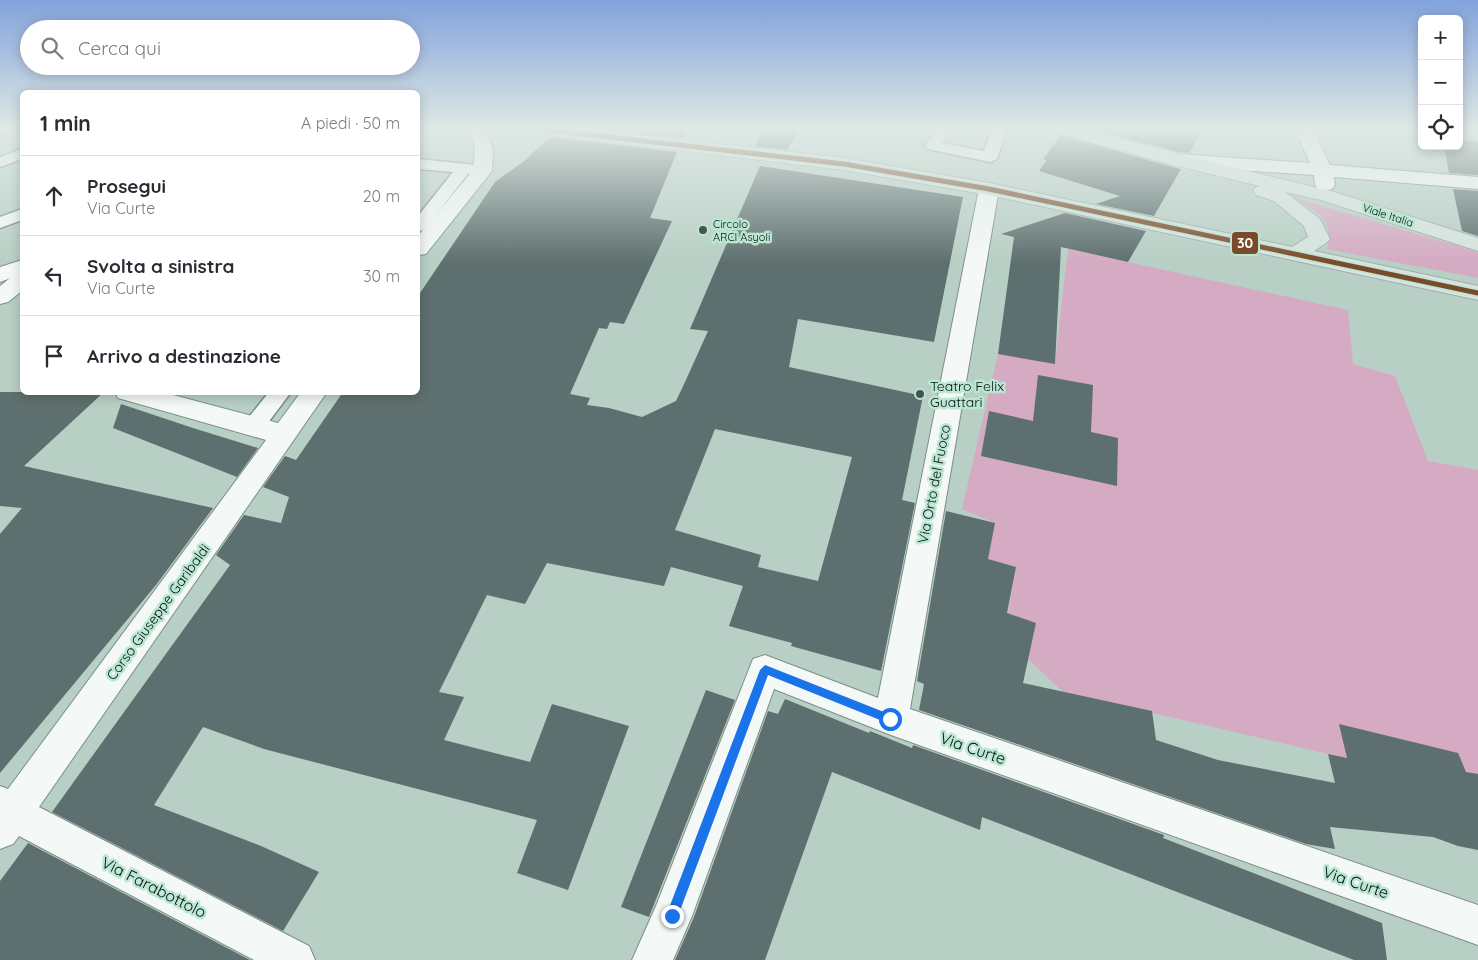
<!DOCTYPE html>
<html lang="it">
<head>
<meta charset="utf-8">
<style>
  :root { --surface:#fff; --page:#f2f2f3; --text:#2b2b33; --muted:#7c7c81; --line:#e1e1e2 }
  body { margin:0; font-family:Quicksand,sans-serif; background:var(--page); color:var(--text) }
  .controls { position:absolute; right:15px; top:15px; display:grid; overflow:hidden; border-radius:8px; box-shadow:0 2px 12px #0003 }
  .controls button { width:45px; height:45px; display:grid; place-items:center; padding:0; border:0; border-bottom:1px solid var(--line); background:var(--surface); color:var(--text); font:25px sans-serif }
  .stop { position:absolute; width:15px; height:15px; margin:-11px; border:4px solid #1a73e8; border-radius:50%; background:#fff }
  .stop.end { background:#1a73e8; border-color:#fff; box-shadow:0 1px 5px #0008 }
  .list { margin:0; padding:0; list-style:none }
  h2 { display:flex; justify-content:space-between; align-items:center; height:65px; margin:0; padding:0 20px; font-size:21px }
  h2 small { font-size:16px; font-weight:400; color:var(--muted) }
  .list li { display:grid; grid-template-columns:32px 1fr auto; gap:15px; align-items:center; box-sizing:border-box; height:80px; padding:0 20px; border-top:1px solid var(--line) }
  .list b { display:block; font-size:19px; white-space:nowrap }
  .list p { margin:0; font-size:16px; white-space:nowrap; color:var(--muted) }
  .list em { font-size:16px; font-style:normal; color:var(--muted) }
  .icon { flex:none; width:28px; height:28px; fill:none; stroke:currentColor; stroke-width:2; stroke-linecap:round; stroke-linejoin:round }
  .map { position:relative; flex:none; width:1478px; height:960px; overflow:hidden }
  .search { position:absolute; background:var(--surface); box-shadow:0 2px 12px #0003; left:20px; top:20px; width:400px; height:55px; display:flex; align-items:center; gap:12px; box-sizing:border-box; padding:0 18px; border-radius:28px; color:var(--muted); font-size:19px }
  .panel { position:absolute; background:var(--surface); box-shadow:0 2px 12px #0003; left:20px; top:90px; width:400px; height:305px; border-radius:8px }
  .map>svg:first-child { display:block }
</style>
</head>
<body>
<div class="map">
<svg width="1478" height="960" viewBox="0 0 1478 960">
  <rect width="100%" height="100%" fill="#b8cfc5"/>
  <path fill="#d5aac3" d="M1289,196l182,54 7,3v25l-151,-29c9,-30 -15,-42 -38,-53z
    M1068,249l280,61 5,54 42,12 33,85 50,9v309l-106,-15 -309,-72 -35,-33 8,-36 -28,-10 8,-46 -28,-8 7,-36 -33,-14 36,-155 57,9z"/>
  <path fill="#5d6f6e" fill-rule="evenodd" d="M598,129h89l-4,9z
    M763,129h37l-13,21 -32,-4z
    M1090,129h113l-14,24 -10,-1z
    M1061,135l115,33 5,1 -27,47 -58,-12 24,-8 -81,-25 8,-11 -4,-1z
    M550,137l127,15 -27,66 22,3 -48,103 -14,-2 -3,7 -8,-1 -29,66 20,4 -3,7 22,3 33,9 34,-16 9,-19 23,-51 -18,-2 70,-163 203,31 -29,145 -136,-23 -9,48 134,29 -21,104 13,3 -34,168 -90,-25 1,-3 -63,-17 14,-40 -72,-19 -7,19 -117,-23 -22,41 -38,-9 -48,97 25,5 -20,43 86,22 22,-58 77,22 -61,164 -51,-17 20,-53 -273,-71 -61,-22 -49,78 107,41 58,26 -36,59 -231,-119 178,-247 -14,-10 28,-40 37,8 8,-26 -26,-10 22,-31 11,4 47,-68h75v-96l77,-114 28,-20zM715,429l137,28 -34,124 -60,-14 3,-12 -86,-25z
    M1459,140l19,2v33l-29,-2 -5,-27h15z
    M1453,189l25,2v45l-16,-5z
    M1065,213l81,18 -18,31 -67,-15 -6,117 -57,-10 16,-117 -13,-3z
    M1038,375l55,10 -2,47 27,6 -1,48 -136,-30 8,-45 44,10z
    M0,392h104l-80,74 189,42 -57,77 -156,188v-239l22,-26 -22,-2z
    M121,404l72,24 65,20 -21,29 -124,-49z
    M946,511l49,12 -7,36 28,8 -9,46 29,10 -13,60 129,28 4,29 62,20 117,23 -7,-29 19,4 -8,-34 119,29 8,19 12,2v76l-20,-4 -25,-9 -103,-10 5,22 -29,-5 -387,-134 5,-26 -7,-3z
    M706,690l29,10 -86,217 -28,-10z
    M785,699l84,34 1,-2 42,17 1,-3 251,90 -1,3 219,85 5,37h-33l-372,-143 -2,13 -148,-58 -67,188h-90l19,-43 74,-206 10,3z
    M28,843l222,117h-250v-79z"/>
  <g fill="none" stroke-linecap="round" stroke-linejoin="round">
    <defs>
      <path id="lane" d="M0,129h12l-2,3 -10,2z
        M938,129h14l-10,14 42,8 8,-22h14l-8,28 -3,3 -5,2 -62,-13 -3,-3z
        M22,149v10l-22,8v-10z
        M418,159l58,6 6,2 2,3 -2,3 -14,1 -44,56 -6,1v-15l35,-44 -35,-3z
        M22,209v11l-22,8v-11z
        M269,392h22l-30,40 -8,2 -8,-2 -3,-6z"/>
      <path id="street" d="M456,129l30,1 7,20 -1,21 -66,83 -8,1v-19l55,-66 2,-20 -3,-13 -13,-4z
        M1295,129h18l17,36 148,12v12l-144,-12 1,8 -3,4 -7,2 -7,-2 -3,-4 -1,-10 -137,-9 -7,-2 -2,-4 2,-4 7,-2 133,9z
        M989,183l7,2 3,4 -89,520 568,196v40l-587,-210 -117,-46 -82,227 -19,44h-41l24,-54 97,-247 12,-4 113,43 101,-509 3,-4z
        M22,273v18l-14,11 -8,2v-18l14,-11z
        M115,392h47l116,31 23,-31h26l-288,415 270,139 6,14h-61l-235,-124 -6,8 -13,5v-63l8,3 258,-349 -148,-42z"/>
      <path id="secondary" d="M22,260v14l-22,8v-15z"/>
      <path id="primary" d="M531,129h53l260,29 145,25 303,64 16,-10 -4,-11 -30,-25 -18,-6 -3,-4 3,-4 4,-1 -90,-22 -111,-31 -3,-4h28l98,26 152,37 144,46v13l-157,-51 -36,-8 35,27 10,20 -4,4 -12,8 164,35v14l-489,-105 -145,-25 -304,-36 -6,-1z"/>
    </defs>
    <use href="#lane" stroke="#7d8f87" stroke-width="3"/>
    <use href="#street" stroke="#7d8f87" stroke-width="2"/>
    <use href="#secondary" stroke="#7d8f87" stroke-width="2"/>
    <use href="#primary" stroke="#a2ada9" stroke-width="2"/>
    <use href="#lane" fill="#f4f8f6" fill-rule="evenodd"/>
    <use href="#street" fill="#f4f8f6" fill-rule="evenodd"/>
    <use href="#secondary" fill="#f4f8f6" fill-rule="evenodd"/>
    <use href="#primary" fill="#d7e3de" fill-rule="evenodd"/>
    <defs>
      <path id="bus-1" d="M540,129l304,35 145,25 489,104"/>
    </defs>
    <use href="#bus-1" stroke="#bae6d3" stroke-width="8"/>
    <use href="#bus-1" stroke="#7a4b2a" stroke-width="5"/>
  </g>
  <linearGradient id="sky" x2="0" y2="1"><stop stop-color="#82a2db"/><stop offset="0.49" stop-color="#dfe9e5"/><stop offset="1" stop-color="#dfe9e5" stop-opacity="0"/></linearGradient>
  <rect width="1478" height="263" fill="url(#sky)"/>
  <path fill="#1a73e8" d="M765,665l129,51 2,3 -6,5 -122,-49 -90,241 -2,4 -4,1 -4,-1 -2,-4 94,-246z"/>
  <g fill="#43554d" stroke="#bae6d3" stroke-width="2">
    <circle cx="703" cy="230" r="5"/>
    <circle cx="920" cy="394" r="5"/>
  </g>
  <g text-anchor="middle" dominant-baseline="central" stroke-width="5" stroke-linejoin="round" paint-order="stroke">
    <g font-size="11" fill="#04130d" stroke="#bae6d3">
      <text transform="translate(1388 215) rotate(18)">Viale Italia</text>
    </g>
    <g font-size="11" fill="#04130d" stroke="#bae6d3" text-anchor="start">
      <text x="713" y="224">Circolo<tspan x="713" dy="13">ARCI Asyoli</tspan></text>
    </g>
    <g font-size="14" fill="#04130d" stroke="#bae6d3" text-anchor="start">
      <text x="930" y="386">Teatro Felix<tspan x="930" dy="16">Guattari</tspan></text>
    </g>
    <g font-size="14" fill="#04130d" stroke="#bae6d3">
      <text transform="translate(934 484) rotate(-79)">Via Orto del Fuoco</text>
      <text transform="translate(158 612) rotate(-54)">Corso Giuseppe Garibaldi</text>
    </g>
    <g font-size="16" fill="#04130d" stroke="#bae6d3">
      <text transform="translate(973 748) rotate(19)">Via Curte</text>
      <text transform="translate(1356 882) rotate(19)">Via Curte</text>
      <text transform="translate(154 887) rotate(27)">Via Farabottolo</text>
    </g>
  </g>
  <rect stroke="#bae6d3" stroke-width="2" x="1231" y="231" width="28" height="24" rx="5" fill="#7a4b2a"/>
  <g font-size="14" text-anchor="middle" font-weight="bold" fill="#fff">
    <text x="1245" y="248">30</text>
  </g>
</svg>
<div class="controls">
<button>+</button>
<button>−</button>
<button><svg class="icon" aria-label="locate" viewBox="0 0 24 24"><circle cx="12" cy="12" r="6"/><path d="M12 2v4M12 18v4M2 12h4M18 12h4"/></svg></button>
</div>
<div class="stop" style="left:890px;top:719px"></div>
<div class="stop end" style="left:672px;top:916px"></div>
<div class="search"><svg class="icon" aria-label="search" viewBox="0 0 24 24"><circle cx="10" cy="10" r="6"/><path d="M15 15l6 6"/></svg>Cerca qui</div>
<section class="panel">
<h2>1 min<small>A piedi · 50 m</small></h2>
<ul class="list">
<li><svg class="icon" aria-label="ahead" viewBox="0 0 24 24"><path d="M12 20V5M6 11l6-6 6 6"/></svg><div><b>Prosegui</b><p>Via Curte</p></div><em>20 m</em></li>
<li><svg class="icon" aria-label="left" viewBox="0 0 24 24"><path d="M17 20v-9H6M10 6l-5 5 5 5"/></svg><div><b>Svolta a sinistra</b><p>Via Curte</p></div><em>30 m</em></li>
<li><svg class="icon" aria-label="arrive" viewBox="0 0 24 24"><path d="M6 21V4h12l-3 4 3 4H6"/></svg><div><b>Arrivo a destinazione</b></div></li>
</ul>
</section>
</div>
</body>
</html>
